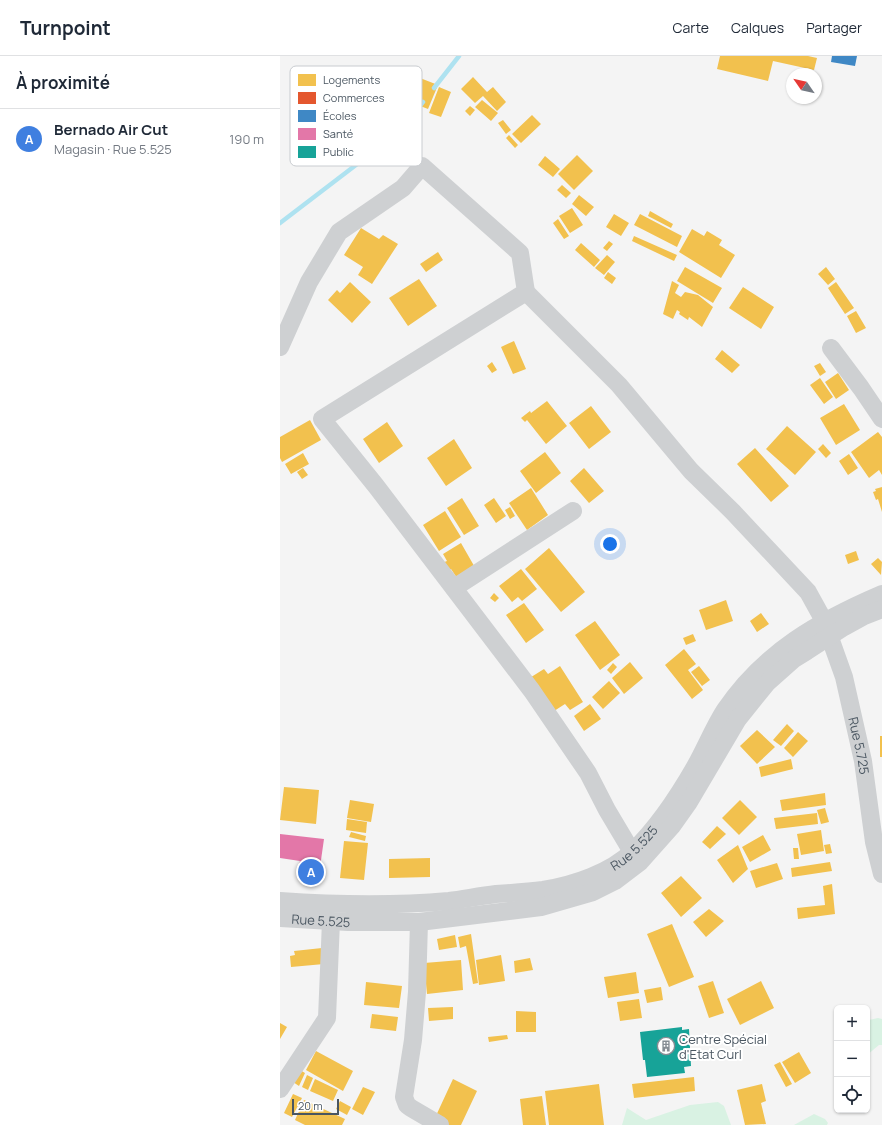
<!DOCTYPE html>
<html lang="fr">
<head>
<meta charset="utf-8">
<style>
  :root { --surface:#fff; --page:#f6f6f7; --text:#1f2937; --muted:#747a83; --line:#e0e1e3; --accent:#7c3aed }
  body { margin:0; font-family:Manrope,sans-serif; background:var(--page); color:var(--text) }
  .controls { position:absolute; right:12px; bottom:12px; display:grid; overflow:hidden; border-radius:6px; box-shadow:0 1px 3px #0004 }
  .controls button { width:36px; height:36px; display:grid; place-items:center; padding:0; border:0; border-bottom:1px solid var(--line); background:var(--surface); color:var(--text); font:20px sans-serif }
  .compass { position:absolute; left:506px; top:12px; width:36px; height:36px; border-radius:50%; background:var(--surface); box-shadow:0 1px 3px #0004; rotate:304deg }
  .scale { position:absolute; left:12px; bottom:10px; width:47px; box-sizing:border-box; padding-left:4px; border:2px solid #4a5661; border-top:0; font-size:11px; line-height:14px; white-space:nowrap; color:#4a5661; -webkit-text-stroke:3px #fff; paint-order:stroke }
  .you { position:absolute; left:330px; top:488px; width:14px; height:14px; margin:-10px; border:3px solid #fff; border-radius:50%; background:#1a73e8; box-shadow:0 0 0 6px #1a73e833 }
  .badge { display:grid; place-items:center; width:26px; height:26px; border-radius:50%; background:var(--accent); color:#fff; font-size:13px; font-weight:700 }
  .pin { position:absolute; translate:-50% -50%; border:2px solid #fff; box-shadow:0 1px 4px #0006 }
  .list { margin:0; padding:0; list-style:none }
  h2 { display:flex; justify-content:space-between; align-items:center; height:52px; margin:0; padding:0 16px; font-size:17px }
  h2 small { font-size:13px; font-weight:400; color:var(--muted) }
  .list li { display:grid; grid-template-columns:26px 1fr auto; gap:12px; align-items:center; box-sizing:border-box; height:60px; padding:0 16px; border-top:1px solid var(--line) }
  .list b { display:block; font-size:15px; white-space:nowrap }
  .list p { margin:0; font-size:13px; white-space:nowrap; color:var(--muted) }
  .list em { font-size:13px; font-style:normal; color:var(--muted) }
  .icon { flex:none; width:22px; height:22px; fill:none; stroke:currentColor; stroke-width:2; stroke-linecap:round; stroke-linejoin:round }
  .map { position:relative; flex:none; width:602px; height:1069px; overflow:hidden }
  header { display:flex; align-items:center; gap:24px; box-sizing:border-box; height:56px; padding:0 20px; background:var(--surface); border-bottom:1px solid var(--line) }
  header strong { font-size:19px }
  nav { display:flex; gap:22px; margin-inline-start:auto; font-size:14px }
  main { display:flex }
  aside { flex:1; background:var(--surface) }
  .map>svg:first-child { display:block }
</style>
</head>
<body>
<header>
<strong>Turnpoint</strong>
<nav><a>Carte</a><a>Calques</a><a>Partager</a></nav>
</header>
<main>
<aside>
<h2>À proximité<small></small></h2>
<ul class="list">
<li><span class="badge" style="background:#3f7fe0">A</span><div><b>Bernado Air Cut</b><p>Magasin · Rue 5.525</p></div><em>190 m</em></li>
</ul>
</aside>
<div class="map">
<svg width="602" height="1069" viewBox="0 0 602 1069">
  <rect width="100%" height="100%" fill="#f4f4f4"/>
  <path fill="#d9f2e3" d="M598,962l4,1v26h-3l-12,10v-36l2,1z
    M438,1046l6,4 7,19h-109l5,-17 19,12 44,-15z
    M534,1058l11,5 3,4 -1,2h-33z"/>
  <path fill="#f2c14e" d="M440,0h88l9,2 -3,12 -41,-9 -5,20 -51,-12z
    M193,21l14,15 6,-5 13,15 -9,9 -14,-15 -8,7 -14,-14z
    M140,22l18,7 -10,24 -18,-7z
    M159,31l12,5 -10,25 -12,-4z
    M202,44l16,13 -7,8 -16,-14z
    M190,50l5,4 -5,6 -5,-5z
    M252,59l9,9 -20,19 -9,-9z
    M223,64l8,10 -5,4 -8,-11z
    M229,79l9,10 -3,3 -9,-10z
    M297,99l16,16 -19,19 -16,-16z
    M265,100l15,13 -7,8 -15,-12z
    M282,129l9,8 -5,5 -9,-8z
    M299,139l15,12 -8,9 -14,-12z
    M292,152l11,17 -13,8 -11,-17z
    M370,155l23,13 -2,4 -23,-12z
    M334,158l15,9 -8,13 -15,-9z
    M360,158l42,22 -5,11 -43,-22z
    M278,163l11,17 -5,3 -11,-16z
    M81,172l18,11 4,-4 15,9 -26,40 -14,-9 5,-8 -19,-12z
    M412,173l12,7 3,-5 15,9 -3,5 16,10 -14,23 -42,-26z
    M354,180l43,19 -3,6 -42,-20z
    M329,185l4,3 -6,7 -4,-3z
    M301,187l19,17 -6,7 -19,-17z
    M158,196l5,8 -17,12 -6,-8z
    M327,199l8,7 -11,13 -9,-7z
    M405,211l37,21 -9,15 -36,-22z
    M546,211l9,12 -7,6 -10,-11z
    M328,216l8,6 -4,6 -8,-6z
    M139,223l18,27 -29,20 -19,-28z
    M392,225l7,4 -4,8 6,4 4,-5 13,3 15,12 -11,20 -13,-10 -1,3 -9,-6 1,-2 -3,-2 -4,9 -10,-5z
    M70,226l21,20 -19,21 -24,-23 9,-10 3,3z
    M556,226l18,26 -9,6 -17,-26z
    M463,231l31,20 -13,22 -32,-21z
    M576,255l10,17 -10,5 -9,-17z
    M234,285l12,28 -13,5 -12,-27z
    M442,294l18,15 -8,8 -17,-14z
    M212,306l5,8 -5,3 -5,-7z
    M540,307l6,9 -6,4 -6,-10z
    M558,317l11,17 -13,9 -11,-17z
    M540,322l13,19 -9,7 -14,-19z
    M267,345l20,25 -21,18 -19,-24 -2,2 -4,-4 9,-7 1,2z
    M564,348l16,26 -24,15 -16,-27z
    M311,350l20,26 -22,17 -20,-26z
    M30,364l11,20 -39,22 -2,-4v-21z
    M107,366l16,24 -24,17 -16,-24z
    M507,370l29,26 -21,23 -29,-26z
    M598,376l4,5v38l-3,-5 -10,8 -18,-26z
    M174,383l18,29 -26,18 -19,-28z
    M543,388l8,9 -5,5 -8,-9z
    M475,392l34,38 -18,16 -34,-38z
    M265,396l16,21 -25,20 -16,-22z
    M23,397l6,11 -18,10 -6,-10z
    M569,398l9,14 -10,7 -9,-14z
    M23,412l5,7 -6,4 -5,-7z
    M304,412l20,23 -15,12 -19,-22z
    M602,431v25l-4,-13 -2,1 -3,-8 3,-1 -1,-2z
    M251,432l17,27 -21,15 -18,-27z
    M182,442l17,28 -15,9 -17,-27z
    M214,442l12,18 -10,7 -12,-18z
    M230,451l5,9 -5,3 -5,-9z
    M165,455l16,26 -22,14 -16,-26z
    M181,487l16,28 -20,7 -6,-9 -5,2 -4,-8 5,-2 -4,-7z
    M269,492l36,44 -24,20 -36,-43z
    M576,495l3,9 -11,4 -3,-9z
    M598,502l4,4 -1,13 -10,-11z
    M241,513l16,20 -15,12 -4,-4 -6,5 -13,-16z
    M214,537l5,5 -4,4 -5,-4z
    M446,544l7,21 -27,9 -7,-20z
    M244,547l20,27 -18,13 -20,-28z
    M481,557l8,11 -12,8 -7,-11z
    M315,565l25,34 -20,15 -25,-35z
    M413,578l3,7 -10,4 -3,-7z
    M404,593l12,15 -8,6 15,20 -11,9 -27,-34z
    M350,606l13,16 -19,16 -12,-16z
    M333,607l4,4 -6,7 -4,-4z
    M280,610l23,36 -13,8 -5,-6 -14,9 -23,-34 16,-10 4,5z
    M419,610l11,14 -8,6 -11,-14z
    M329,625l11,12 -17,16 -11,-12z
    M310,648l11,15 -17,12 -10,-15z
    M507,668l7,7 -13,15 -8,-6z
    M477,674l18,17 -18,17 -17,-18z
    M518,676l10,9 -15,16 -9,-9z
    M600,680h2v21h-2z
    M511,703l2,10 -32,8 -2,-10z
    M4,731l35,3 -3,34 -36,-4z
    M545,737l1,12 -44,6 -2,-11z
    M70,744l24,4 -3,18 -24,-4z
    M460,744l17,17 -18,18 -17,-17z
    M545,752l4,14 -8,2 -4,-14z
    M537,757l1,11 -42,5 -2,-11z
    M67,763l20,3 -1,11 -20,-3z
    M437,770l9,8 -16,15 -8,-7z
    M541,774l3,21 -23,4 -4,-21z
    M71,776l15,4 -1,5 -16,-4z
    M483,779l8,15 -21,12 -8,-15z
    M64,785l24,2 -4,37 -24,-2z
    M550,788l2,9 -6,1 -2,-9z
    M458,789l10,24 -15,14 -16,-23z
    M513,792h5l1,11h-5z
    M150,802v19l-41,1v-19z
    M550,806l2,9 -40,6 -1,-9z
    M497,807l6,16 -27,9 -6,-17z
    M401,820l21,22 -21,19 -20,-24z
    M552,828l3,30 -37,5 -1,-11 28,-3 -2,-19z
    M429,853l15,12 -18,16 -13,-15z
    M392,868l22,53 -25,10 -22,-53z
    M191,878l7,49 -5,1 -7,-38 -6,2 -2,-11z
    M175,879l2,12 -18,3 -2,-11z
    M42,892l2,16 -33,3 -1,-11 5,-1 -1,-4z
    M221,899l4,26 -26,4 -3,-25z
    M250,902l3,12 -18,3 -1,-12z
    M181,904l2,30 -36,4 -3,-31z
    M356,916l3,21 -31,5 -4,-21z
    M433,925l11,32 -15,5 -11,-32z
    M481,925l13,27 -34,17 -13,-26z
    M86,926l36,4 -3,22 -35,-3z
    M381,931l2,13 -16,3 -3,-13z
    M359,943l3,19 -22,3 -3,-19z
    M173,951v12l-24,2 -1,-13z
    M236,955l20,1v20h-20z
    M92,958l26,3 -2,14 -26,-3z
    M0,967l7,4 -7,12z
    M227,979l1,4 -19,3 -1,-5z
    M36,995l37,20 -10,20 -37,-21z
    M519,996l12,21 -16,10 -13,-21z
    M500,1006l12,22 -6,3 -12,-22z
    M20,1014l5,3 -6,13 -6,-4z
    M27,1019l6,3 -5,12 -6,-3z
    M414,1021l1,14 -61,7 -2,-14z
    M35,1023l23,11 -5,11 -23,-10z
    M173,1023l24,12 -16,34h-16l-11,-5z
    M319,1028l5,41h-55l-4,-34z
    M482,1028l4,17 -5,2 5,21 -21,1 -8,-35z
    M83,1031l12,5 -12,23 -11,-6z
    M13,1038l9,4 -10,19 -8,-4z
    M262,1040l4,29h-23l-3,-26z
    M24,1044l41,19 -3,6h-37l-10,-5z
    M60,1045l11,6 -4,8 -11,-6z"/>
  <path fill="#e4572e" d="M22,811l18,2 -1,7 -18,-2z"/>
  <path fill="#3f88c5" d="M552,0h25l-2,10 -24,-4z"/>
  <path fill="#e377a8" d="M0,778l44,5 -4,28 -21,-3 1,-3 -20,-3z"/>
  <path fill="#17a398" d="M402,971v3l7,-1 2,37 -7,1 1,6 -38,4 -2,-17h-2l-3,-28z"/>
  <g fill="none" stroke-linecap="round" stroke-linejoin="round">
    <path stroke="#aee2f0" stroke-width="4.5" d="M154,32l25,-32
      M0,167l123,-94 20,-27"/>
    <g stroke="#ced0d2" stroke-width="18">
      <path id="s1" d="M246,236l93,93 72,86 42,41 75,80 16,29 20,56 19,84 11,81 8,32"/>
      <path d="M0,291l29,-65 30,-50 64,-44 19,-22 98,87 6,39 -204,127 54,67 156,205 56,82 19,37 25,42"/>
      <path d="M551,292l30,40 21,31"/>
      <path d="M174,532l119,-77"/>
      <path id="s2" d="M0,845c56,4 113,5 169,0 15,-2 31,-5 47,-7 16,-1 32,-2 47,-4 31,-5 67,-17 90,-39 26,-25 46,-56 63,-86 10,-18 18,-38 29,-55 39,-58 94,-89 157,-116"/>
      <path id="s3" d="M0,862l68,4h71l122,-15 52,-15 22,-11 25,-19 32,-36 17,-24 49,-83 29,-36 27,-24 13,-8 37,-24 20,-11 18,-7"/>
      <path d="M139,866l-2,70 -4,48 -9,57 3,8 4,3 29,17"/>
      <path d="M0,1033l47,-71 4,-97"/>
    </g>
  </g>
  <defs>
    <symbol id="building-ring" viewBox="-11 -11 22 22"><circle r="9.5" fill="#fff" stroke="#868d94" stroke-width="1.5"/><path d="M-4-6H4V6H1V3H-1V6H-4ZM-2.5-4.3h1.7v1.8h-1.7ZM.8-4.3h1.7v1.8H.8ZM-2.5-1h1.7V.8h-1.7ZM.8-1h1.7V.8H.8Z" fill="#868d94"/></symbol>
  </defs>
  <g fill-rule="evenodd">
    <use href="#building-ring" x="376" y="980" width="20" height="20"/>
  </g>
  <g text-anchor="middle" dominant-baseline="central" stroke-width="4" stroke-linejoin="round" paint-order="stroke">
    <g font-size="13" fill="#4a5661" stroke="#fff">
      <text stroke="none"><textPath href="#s1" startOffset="575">Rue 5.725</textPath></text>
      <text stroke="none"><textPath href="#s2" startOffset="366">Rue 5.525</textPath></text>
      <text stroke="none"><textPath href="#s3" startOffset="41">Rue 5.525</textPath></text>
    </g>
    <g font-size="13" fill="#4a5661" stroke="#fff" text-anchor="start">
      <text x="399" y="983">Centre Spécial<tspan x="399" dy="15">d'Etat Curl</tspan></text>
    </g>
  </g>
  <rect x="10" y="10" width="132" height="100" rx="6" fill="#fff" stroke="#c9ccd0" stroke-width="1"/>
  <rect x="18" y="18" width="18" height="12" fill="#f2c14e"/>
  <rect x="18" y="36" width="18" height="12" fill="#e4572e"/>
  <rect x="18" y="54" width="18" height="12" fill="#3f88c5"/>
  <rect x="18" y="72" width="18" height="12" fill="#e377a8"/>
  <rect x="18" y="90" width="18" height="12" fill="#17a398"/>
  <g font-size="11" fill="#4a5661">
    <text x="43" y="28">Logements</text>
    <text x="43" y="46">Commerces</text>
    <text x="43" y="64">Écoles</text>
    <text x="43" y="82">Santé</text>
    <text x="43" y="100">Public</text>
  </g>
</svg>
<div class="controls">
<button>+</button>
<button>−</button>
<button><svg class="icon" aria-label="locate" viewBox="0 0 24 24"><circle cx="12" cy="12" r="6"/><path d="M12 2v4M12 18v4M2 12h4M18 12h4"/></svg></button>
</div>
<svg class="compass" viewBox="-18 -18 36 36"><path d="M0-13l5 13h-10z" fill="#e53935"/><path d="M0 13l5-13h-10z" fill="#747a83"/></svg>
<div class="scale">20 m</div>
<div class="you"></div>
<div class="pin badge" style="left:31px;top:816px;background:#3f7fe0">A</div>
</div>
</main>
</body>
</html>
